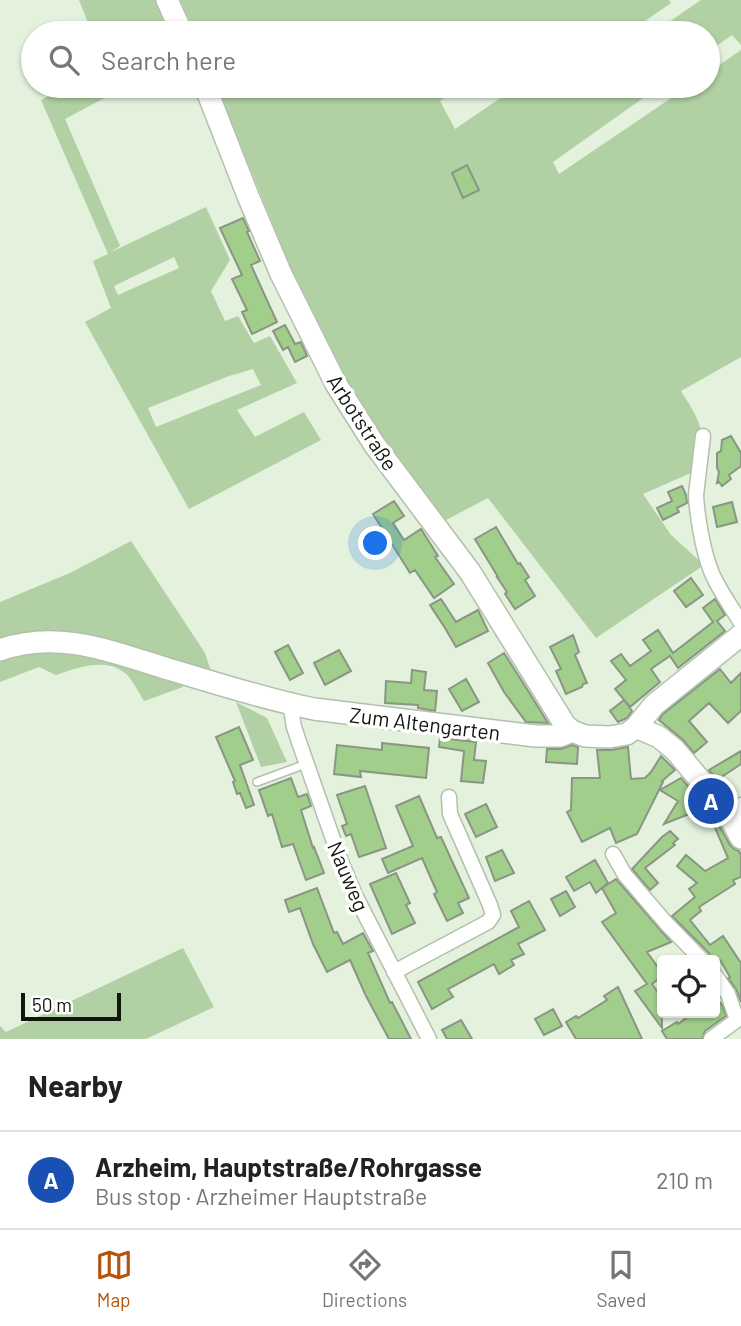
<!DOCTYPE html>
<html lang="en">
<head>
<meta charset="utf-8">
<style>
  :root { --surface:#fff; --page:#f6f6f6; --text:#222; --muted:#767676; --line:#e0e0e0; --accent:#b45309 }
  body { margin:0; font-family:Barlow,sans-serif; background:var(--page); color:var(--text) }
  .controls { position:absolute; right:21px; bottom:21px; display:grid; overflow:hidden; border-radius:7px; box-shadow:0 2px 5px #0004 }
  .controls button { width:63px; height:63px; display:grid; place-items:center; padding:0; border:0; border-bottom:2px solid var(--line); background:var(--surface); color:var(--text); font:35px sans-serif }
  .scale { position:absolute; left:21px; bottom:18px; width:100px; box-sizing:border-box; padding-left:7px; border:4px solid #12160f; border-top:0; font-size:19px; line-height:24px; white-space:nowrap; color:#12160f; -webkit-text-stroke:5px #fff; paint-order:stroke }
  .you { position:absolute; left:376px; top:544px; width:24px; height:24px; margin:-18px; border:5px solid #fff; border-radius:50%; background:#1a73e8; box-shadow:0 0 0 10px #1a73e833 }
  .badge { display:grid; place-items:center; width:46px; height:46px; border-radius:50%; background:var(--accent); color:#fff; font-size:23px; font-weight:700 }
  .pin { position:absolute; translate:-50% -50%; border:4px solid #fff; box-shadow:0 2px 7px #0006 }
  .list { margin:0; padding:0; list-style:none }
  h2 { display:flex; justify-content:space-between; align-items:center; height:91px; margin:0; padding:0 28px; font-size:30px }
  h2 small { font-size:23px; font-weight:400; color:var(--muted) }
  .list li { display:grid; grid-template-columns:46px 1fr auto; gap:21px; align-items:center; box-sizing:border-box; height:98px; padding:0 28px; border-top:2px solid var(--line) }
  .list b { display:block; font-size:26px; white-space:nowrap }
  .list p { margin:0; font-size:23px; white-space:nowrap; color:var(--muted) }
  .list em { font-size:23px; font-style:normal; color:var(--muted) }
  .icon { flex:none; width:38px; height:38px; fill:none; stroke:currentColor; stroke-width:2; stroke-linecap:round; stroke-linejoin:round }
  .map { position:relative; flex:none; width:741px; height:1039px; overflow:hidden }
  .search { position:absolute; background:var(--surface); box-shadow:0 2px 5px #0004; left:21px; right:21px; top:21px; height:77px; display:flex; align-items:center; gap:18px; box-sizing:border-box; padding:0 24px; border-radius:38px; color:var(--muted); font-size:26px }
  .sheet { height:189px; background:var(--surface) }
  nav { display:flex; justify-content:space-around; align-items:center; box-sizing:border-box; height:98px; border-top:2px solid var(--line); background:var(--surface); font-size:19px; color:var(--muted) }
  nav a { display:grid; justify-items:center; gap:4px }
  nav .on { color:var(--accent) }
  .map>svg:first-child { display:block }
</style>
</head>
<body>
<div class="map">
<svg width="741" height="1039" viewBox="0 0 741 1039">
  <rect width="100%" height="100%" fill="#e3f1dd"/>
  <path fill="#b1d0a3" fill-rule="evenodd" d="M79,0h80l14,33h-81z
    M180,0h489l2,3 -43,30h-433z
    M701,0h40v45l-9,-10 -24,17v-19h-55z
    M741,50v307l-60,34c22,35 23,37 19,78l-57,25 28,41 33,30 -108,73 -108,-140 -44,23 -70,-95 -45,-75 -26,-54 -87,-211h247l-23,15 15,28 60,-41v-2h145l-107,76 6,12 130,-88h19v-13z
    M70,86h38l4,8 -47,25 55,127 -11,7 97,-46 24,53 -19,31 14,30 13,-5 16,27 16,-7 27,47 -60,27 18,27 49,-25 17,28 -132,69 -104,-187 26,-14 -18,-47 15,-7 -67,-154zM174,257l5,11 -61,27 -4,-9zM253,369l8,16 -105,42 -8,-19 81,-32z
    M131,541l74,112 8,24 -39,-5 9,15 -39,14c-6,-9 -11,-21 -19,-28 -20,-16 -48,-5 -69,2l-17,-8 -39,15v-80l70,-29z
    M236,702l31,16 20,44 -26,5z
    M183,948l31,59 -68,32h-146v-13l6,6z"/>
  <path fill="#a1ce8b" stroke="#899683" stroke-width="2" d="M467,165l12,25 -16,8 -11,-25z
    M243,218l6,13 -2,1 13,29 -9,4 26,57 -25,12 -10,-22 5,-2 -15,-31 10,-4 -22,-47z
    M285,325l10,19 6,-2 6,14 -12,6 -7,-15 -5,3 -10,-19z
    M731,436l10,17v13l-12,9 2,4 -9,7 -3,-4 -2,1 2,-11 -2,-4v-15l4,-2 1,-11z
    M682,486l4,9 1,8 -10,5 2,4 -16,8 -6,-12 15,-7 -4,-9z
    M394,501l10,15 -11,7 11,17 17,-11 17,27 -3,1 19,27 -20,14 -19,-28 -5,3 -37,-59z
    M732,502l5,20 -20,5 -4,-20z
    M496,527l22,37 2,-1 9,14 -4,3 10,16 -20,13 -10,-15 2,-2 -10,-15h1l-23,-38z
    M691,578l12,17 -17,12 -12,-16z
    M441,599l15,23 22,-12 10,21 -32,16 -11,-19 -15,-23z
    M715,599l10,16 -8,6 8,10 -47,37 -8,-12 -19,13 9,13 -30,25 -15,-18 11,-9 -15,-19 10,-7 9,12 21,-15 -8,-11 15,-10 15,23 40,-31 -10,-14z
    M573,635l6,17 -4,3 12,28 -4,1 -1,3 -16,7 -10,-23 5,-2 -11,-22z
    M288,645l15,28 -13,7 -15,-28z
    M339,650l12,21 -26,14 -11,-22z
    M504,653l21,33 23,37 -22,-1 -22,-30 -16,-29z
    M720,669l11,14 10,-10v38l-13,12 -19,-20 -20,18 18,21 -13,11 -11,-13 -24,-20 4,-6z
    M412,670l14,2 -2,18 13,1 -2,20 -17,-3v-3l-33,-2 1,-22 25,2z
    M466,679l13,23 -17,9 -13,-22z
    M624,700l8,11 -5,7 -9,4 -8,-11z
    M239,727l14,33 -13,5 14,40 -8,3 -6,-15 -3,1 -4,-12 2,-1 -19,-44z
    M440,738l36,4 -2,18 12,1 -3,22 -22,-2 3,-30 -25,-4z
    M382,743l47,5 -3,30 -66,-7 1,6 -27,-3 3,-29 45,5z
    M572,745l6,2 -1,17 -31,-2 1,-13h14z
    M628,747l3,32 14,-1 6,-6 10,-16 14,14 -13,11 1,1 -26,52 -21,9 -6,-15 -28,14 -15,-30 4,-2 1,-32h28l-3,-28h14z
    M741,751v13l-24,16 -8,-10z
    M291,778l7,19 9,-3 4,12 -10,4 12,38 1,-1 10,26 -18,7 -13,-36 -11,3 -10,-33 -4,2 -9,-26z
    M681,778l32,38 -7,6 -5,-6 -3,3 -4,-7 -30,12 14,-23 -18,-11z
    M365,786l21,62 -27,9 -8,-23 -5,2 -4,-10 5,-2 -10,-29z
    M419,796l18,42 4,-1 28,61 -11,5 5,10 -16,8 -13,-27 3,-2 -15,-34 -34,15 -6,-14 31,-13 -17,-40z
    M486,804l11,23 -21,10 -11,-23z
    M716,820l14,25 4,4 5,2 2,4v22l-8,3 2,4 -36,23 2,4 -11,9 20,25 13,-9 18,27v39l-5,-13 -8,-11 2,-1 -10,-17h-9l-2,-7 -37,-37 23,-19 -6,-8 8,-6 -20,-17 9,-11 19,16 23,-13 -15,-35z
    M670,831l8,8 -5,4 2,2 -30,23 13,15 -8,7 -18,-21 30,-32z
    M502,850l12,23 -19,8 -9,-24z
    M595,860l13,23 -12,10 -6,-11 -16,9 -8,-14z
    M396,873l14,30 -4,2 9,18 -23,11 -22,-50z
    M616,879l55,63 -24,10 15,21v3l-10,8 10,14v30l-27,-37 12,-7 -45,-62 14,-9 -14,-25z
    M317,888l17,45 3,-1 6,12 20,-11 10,18 -5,2 22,50 2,-1 19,37h-22l-23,-43 -16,-36 -23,12 -14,-28 -13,-36 -11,4 -4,-12z
    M566,891l9,16 -15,9 -9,-17z
    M529,901l16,29 -27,14 6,10 -13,6 3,5 -15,9 -5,-10 -46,25 5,8 -21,12 -14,-27 101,-55 -8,-16z
    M618,987l24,52h-66l-10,-17 10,-6 2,2 29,-18 -3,-4z
    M715,996l7,9 4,11 -21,15 -3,8h-35l-5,-8 15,-9 1,2 15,-11h22z
    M553,1009l9,17 -18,9 -9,-16z
    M461,1020l11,19h-25l-5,-9z"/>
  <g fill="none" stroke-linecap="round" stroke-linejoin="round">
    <defs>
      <path id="lane" d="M257,782l49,-18"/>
      <path id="street" d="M703,436l-7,59c1,21 7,56 15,76 7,18 20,35 30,52
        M290,704l4,23 5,15 41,117 15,36 74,144
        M734,822l7,-17
        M613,854l12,21 41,48 36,37
        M394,972l94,-50 5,-7 -3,-10 -40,-91 -1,-17
        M715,975l13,19 9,26
        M711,1039l26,-19"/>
      <path id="secondary" d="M167,0l15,33
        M205,86l43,110 33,78 55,110 38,60 96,128 95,153 7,6 13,5 24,1 18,-3 9,-7 18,-22 87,-70
        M0,650c57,-21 113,2 168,19 48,14 96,30 146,40l222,27h24l12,-5
        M636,727l23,10 16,13 52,62 14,26"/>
    </defs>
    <use href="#lane" stroke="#b2c0ad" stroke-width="10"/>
    <use href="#street" stroke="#b2c0ad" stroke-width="17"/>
    <use href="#secondary" stroke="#b2c0ad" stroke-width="24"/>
    <use href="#lane" stroke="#fff" stroke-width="7"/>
    <use href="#street" stroke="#fff" stroke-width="14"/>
    <use href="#secondary" stroke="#fff" stroke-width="21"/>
  </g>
  <g text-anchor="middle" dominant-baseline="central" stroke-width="7" stroke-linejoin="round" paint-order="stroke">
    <g font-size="21" fill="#12160f" stroke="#fff">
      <text transform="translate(363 422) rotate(57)">Arbotstraße</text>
      <text transform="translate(425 723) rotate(7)">Zum Altengarten</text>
      <text transform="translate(349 876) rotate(67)">Nauweg</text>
    </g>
  </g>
</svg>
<div class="controls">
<button><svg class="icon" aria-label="locate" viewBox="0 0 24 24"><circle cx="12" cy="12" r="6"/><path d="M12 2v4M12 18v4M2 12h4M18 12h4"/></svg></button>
</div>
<div class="scale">50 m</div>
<div class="you"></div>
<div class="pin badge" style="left:711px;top:801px;background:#1a4fb4">A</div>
<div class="search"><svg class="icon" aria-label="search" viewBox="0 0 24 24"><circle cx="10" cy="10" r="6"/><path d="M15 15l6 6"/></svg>Search here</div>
</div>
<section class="sheet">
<h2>Nearby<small></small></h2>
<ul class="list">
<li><span class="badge" style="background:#1a4fb4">A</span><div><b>Arzheim, Hauptstraße/Rohrgasse</b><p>Bus stop · Arzheimer Hauptstraße</p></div><em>210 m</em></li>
</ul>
</section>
<nav>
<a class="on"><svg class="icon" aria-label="map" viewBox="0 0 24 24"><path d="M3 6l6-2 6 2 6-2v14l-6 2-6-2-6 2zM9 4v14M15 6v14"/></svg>Map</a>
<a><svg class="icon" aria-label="directions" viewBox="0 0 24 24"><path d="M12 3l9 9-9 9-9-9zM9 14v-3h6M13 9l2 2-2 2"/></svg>Directions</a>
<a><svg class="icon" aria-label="saved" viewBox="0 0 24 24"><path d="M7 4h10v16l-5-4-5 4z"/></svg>Saved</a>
</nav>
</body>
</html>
